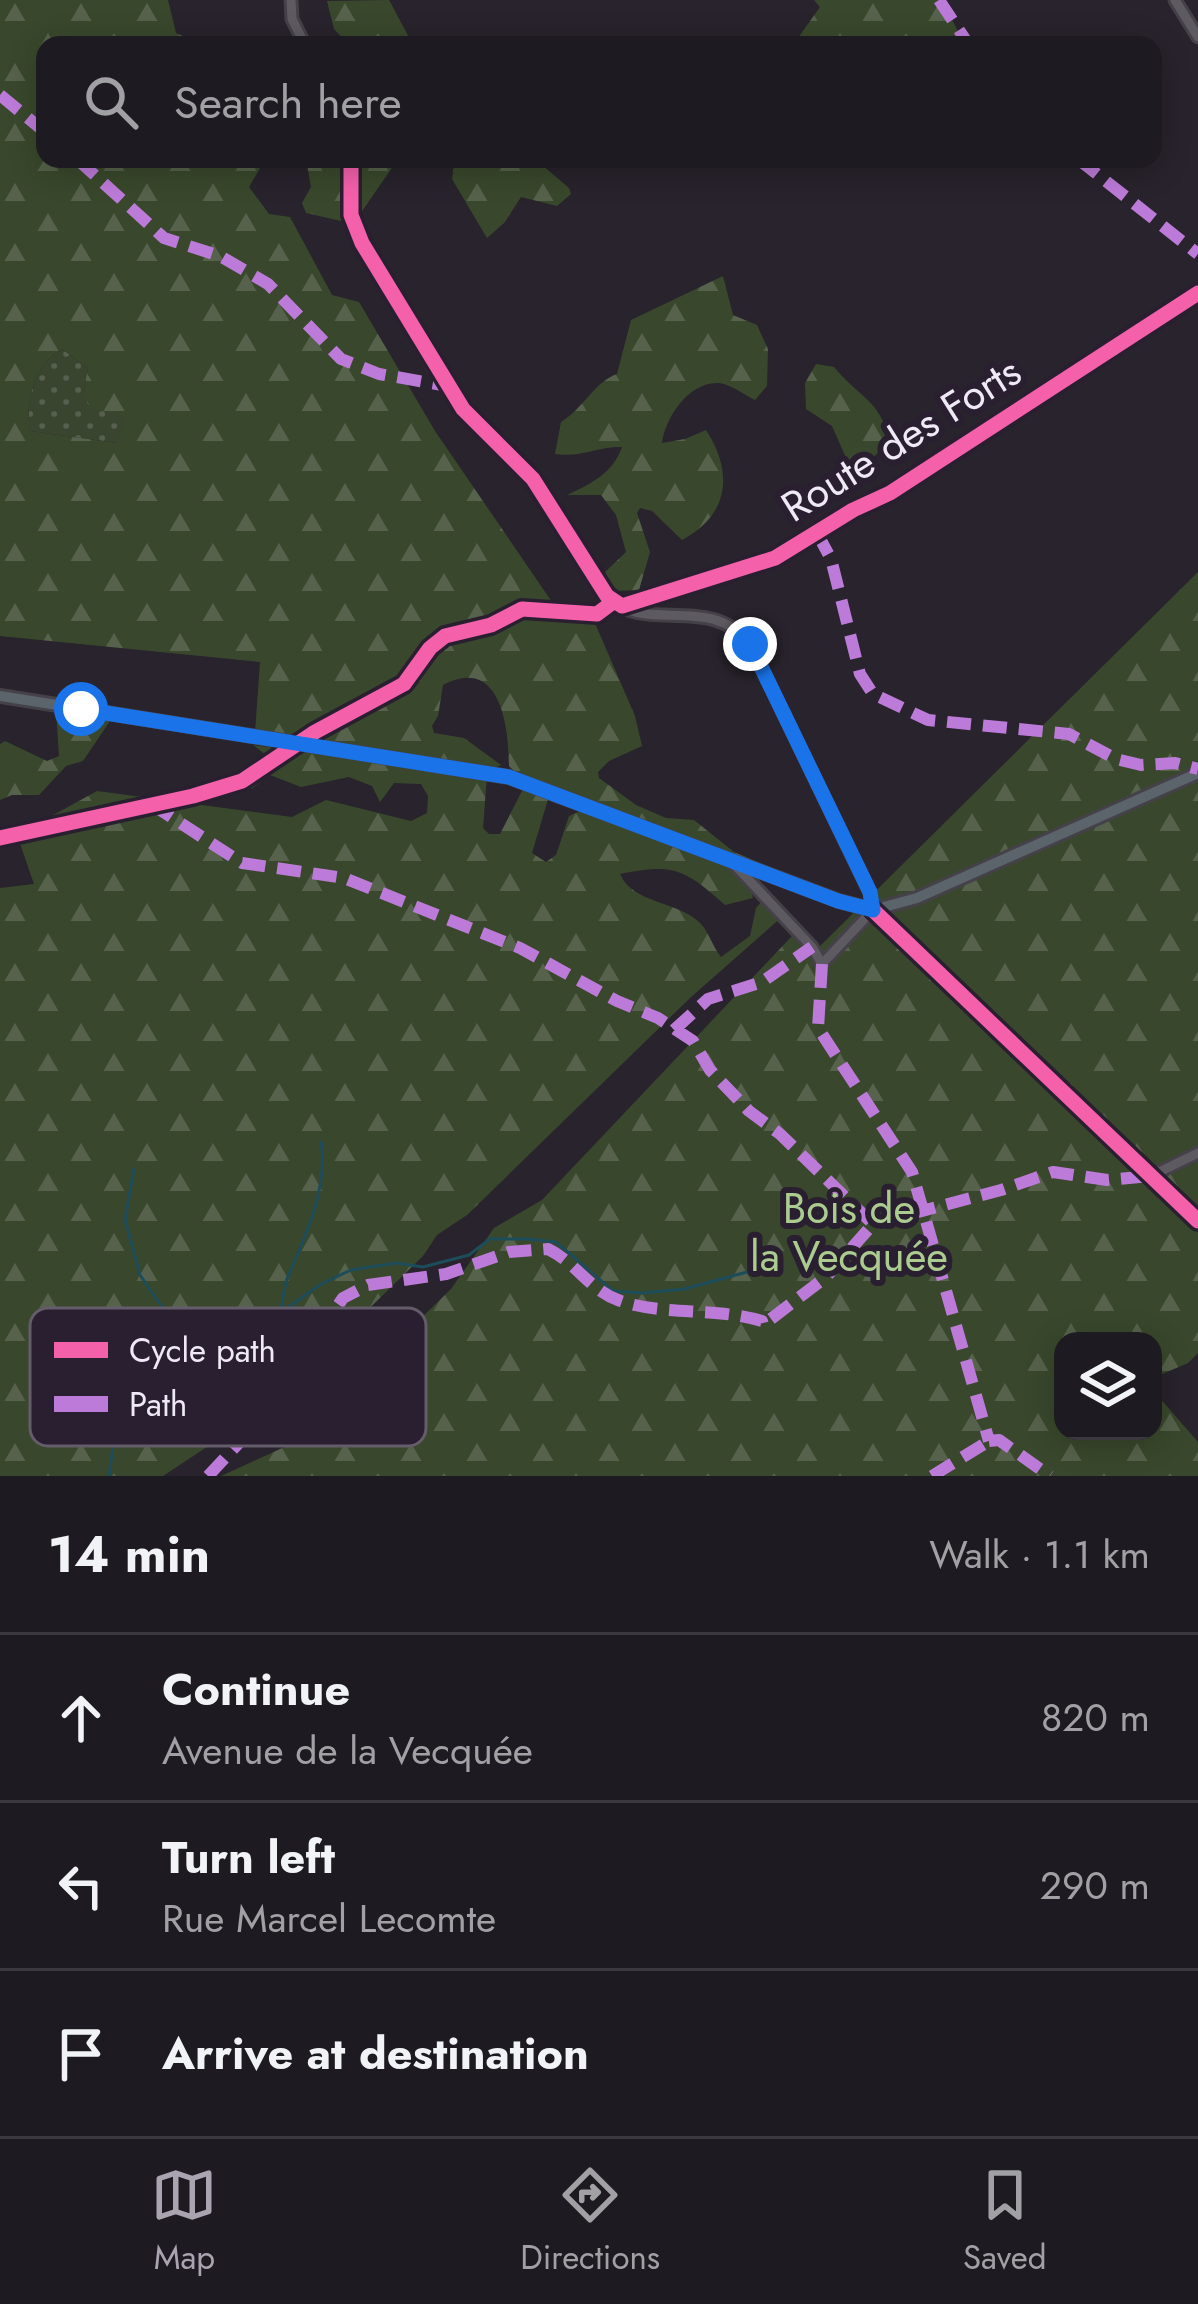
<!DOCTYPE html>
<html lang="en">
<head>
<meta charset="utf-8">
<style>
  :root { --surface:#1e1a21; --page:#2b272e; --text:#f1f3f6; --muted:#a1a1a5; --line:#3c383f; --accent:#a9a4af }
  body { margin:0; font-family:Jost,sans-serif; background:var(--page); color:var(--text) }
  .controls { position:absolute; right:36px; bottom:36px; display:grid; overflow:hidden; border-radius:24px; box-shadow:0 6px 30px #0003 }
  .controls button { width:108px; height:108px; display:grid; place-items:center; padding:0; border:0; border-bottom:3px solid var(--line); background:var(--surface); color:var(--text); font:60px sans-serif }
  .stop { position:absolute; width:36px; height:36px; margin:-27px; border:9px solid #1a73e8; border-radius:50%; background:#fff }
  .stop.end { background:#1a73e8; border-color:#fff; box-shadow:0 3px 12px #0008 }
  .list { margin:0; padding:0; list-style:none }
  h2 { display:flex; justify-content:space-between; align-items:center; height:156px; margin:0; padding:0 48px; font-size:51px }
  h2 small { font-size:39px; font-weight:400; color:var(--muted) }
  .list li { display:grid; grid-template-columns:78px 1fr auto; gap:36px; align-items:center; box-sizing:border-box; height:168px; padding:0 48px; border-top:3px solid var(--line) }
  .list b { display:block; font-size:45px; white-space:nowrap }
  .list p { margin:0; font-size:39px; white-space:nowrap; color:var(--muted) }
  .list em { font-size:39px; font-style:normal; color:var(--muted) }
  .icon { flex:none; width:66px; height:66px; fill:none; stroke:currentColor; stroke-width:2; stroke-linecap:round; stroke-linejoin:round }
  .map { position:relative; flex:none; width:1198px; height:1476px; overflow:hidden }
  .search { position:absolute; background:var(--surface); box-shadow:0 6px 30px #0003; left:36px; right:36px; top:36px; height:132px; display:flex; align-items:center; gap:30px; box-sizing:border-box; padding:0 42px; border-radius:24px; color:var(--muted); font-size:45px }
  .sheet { height:660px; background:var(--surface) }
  nav { display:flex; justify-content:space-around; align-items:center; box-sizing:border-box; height:168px; border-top:3px solid var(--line); background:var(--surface); font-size:33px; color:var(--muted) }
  nav a { display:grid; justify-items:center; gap:6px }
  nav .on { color:var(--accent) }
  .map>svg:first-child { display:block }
</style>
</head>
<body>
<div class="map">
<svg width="1198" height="1476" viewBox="0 0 1198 1476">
  <defs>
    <pattern id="grass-dots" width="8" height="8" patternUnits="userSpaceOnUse" patternTransform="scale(3)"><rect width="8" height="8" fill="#3a4530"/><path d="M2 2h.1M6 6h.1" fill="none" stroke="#57604f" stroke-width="1.8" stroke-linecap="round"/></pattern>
    <pattern id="forest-firs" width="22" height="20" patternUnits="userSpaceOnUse" patternTransform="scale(3)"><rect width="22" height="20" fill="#39482c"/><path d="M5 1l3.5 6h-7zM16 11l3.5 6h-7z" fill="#56624b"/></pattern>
  </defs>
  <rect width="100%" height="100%" fill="#28232c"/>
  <path fill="url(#grass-dots)" d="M62,349l26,19 -5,25 44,24 -10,26 -87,-12c-5,-30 4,-66 32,-82z"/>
  <path fill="url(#forest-firs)" fill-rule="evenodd" d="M0,0h168l8,33 27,12h-158v114h216l2,4 -14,24 20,27 21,3 42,78 27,7 76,129 117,171 39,12 44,102 7,30 -33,15 -11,11 1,6 37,27 30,13 28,2 40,32 65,27 -284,-107 -6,-6c0,-40 -9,-111 -66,-81l-5,31 -6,10 2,7 30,5 37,27 -7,3 -239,-35 5,-71 -260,-26zM62,349l26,19 -5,25 8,15 35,9 -9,26 -87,-12c-5,-30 4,-66 32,-82z
    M389,0l24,45h-64l-15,-16 -7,-28z
    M814,0h128l23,45h-172l27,-38z
    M306,159h92l-40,58 -3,-22 -14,26 -35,-8 -4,-10 9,-16z
    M455,159h80l34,29 2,6 -14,12 -36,-9 -17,26 -17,15 -35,-59z
    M723,276l10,39 24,10 11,24 -1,37 -12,14c-10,-5 -25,-16 -36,-17 -30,-2 -54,35 -57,60l23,-4 21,-9c28,43 23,85 -24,110l-30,-29 -12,-3 -3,5 13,39 -11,38 -28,1 -8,-17 23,-22 -10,-37 -15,-20h-34c24,-11 46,-22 55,-48 -23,-1 -43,11 -67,7l6,-32c24,-15 32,-39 56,-48l14,-54z
    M816,364l18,3c24,30 46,32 55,73l-24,27 -18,-7 -15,-34 -26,-17 -1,-26z
    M1198,572v781l-10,10 -35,15v-37h-90v90h90v-34l4,-2 41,47v34h-977l72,-33 158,-154 43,-61 48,-28 251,-265 20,18z
    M56,710l56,8 -29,43 -17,5 -27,29h-27l-12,5v-56l5,-3 42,20 12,-5z
    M253,745l234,30 -4,53 6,6h11l23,-45 26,7 -17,57 14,9 10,-7 13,-39 15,-7 140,55c14,8 26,18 29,34l-28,7c-41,-36 -50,-42 -105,-31 12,30 60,27 81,50 8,9 12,23 20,33l29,-21 6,-28 8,-9 20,16 -94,83 -223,217 -30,20 -14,21 -154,150 -106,70h-163v-588l34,-4 -17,-49 80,-44 195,26 34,-17 85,21 16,-8 1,-17 -7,-12 -27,-1 -14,19 -8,-16 -23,-9 -48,10 -31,-12 -19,14 -8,-11 23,-23z"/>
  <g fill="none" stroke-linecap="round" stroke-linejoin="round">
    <path stroke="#1d4c5a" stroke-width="3" d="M280,1312c4,-12 3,-27 9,-38 18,-41 39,-87 32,-132
      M238,1421l22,-28 -1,-31 12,-16 9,-33 41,-29 30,-14 45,-7 27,4 46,-12 21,-16h38l28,3 57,49 30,2 41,-4 63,-17
      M109,1476l7,-52 48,-45 9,-21 -6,-44 -27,-39 -15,-56 9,-50"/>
    <defs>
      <path id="minor" d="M291,0l1,19 13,26
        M1175,0l23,37
        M351,159v56l11,28c35,57 68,130 112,180 18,21 42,36 60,57 28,35 42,84 73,117 38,38 102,-5 143,47l120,249 3,17
        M622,606l153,-48 78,-48 37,-17 308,-200
        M730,860l82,87 10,17 51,-54
        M873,910l325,311
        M1151,1176l47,-23"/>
      <path id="major" d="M0,696l509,81 330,124 34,9 44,-12 281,-125"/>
    </defs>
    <use href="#minor" stroke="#454149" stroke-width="15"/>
    <use href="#major" stroke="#454149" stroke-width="16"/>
    <use href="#minor" stroke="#5e5a61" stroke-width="9"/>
    <use href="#major" stroke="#5c646b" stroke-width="10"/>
    <path stroke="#bd7bd9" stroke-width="12" stroke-dasharray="24 12" stroke-linecap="butt" d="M939,0l30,45
      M0,95l45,37
      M77,159l87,79 56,18 48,28 73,75 38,15 69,12
      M1078,159l120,95
      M817,533l14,26 29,115 13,20 55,26 141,14 47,25 25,6 34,-2 23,6
      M151,804l91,59 102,15 176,70 97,53 41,17 35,23 17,29 39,41 31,23 93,90
      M822,964l-4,64 94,144 77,269
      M674,1030l34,-31 54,-17 50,-35
      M989,1441l10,-1 51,36
      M208,1476l44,-47 91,-131 25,-13 78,-11 63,-22 39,-3c27,13 42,41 70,51 42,16 99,7 144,21l1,4 63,-48 47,-53 128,-34 52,-18 54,8 44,-4
      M932,1476l57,-35"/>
    <defs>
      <path id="cycleway" d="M351,159v56l11,28 101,166 70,70 74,117 15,10 153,-48 78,-48 37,-17 308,-200
        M0,838l193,-42 49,-15 73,-49 89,-48 26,-36 15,-12 46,-11 31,-16 75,5 16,-12
        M873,910l325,311"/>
    </defs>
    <use href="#cycleway" stroke="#291f30" stroke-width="22"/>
    <use href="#cycleway" stroke="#f560ab" stroke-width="15"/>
  </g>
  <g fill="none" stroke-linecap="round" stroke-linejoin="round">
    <path stroke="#1a73e8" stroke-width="15" d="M81,709l428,68 329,124 35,9 -3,-18 -120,-248"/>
  </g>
  <g text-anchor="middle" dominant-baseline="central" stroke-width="12" stroke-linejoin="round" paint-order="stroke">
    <g font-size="42" fill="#efe9f5" stroke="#291f30">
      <text transform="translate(901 439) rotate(-32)">Route des Forts</text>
    </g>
    <g font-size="42" fill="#abcb8f" stroke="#291f30">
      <text x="849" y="1208">Bois de<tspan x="849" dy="48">la Vecquée</tspan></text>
    </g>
  </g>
  <rect x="30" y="1308" width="396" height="138" rx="18" fill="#291f30" stroke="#645c6b" stroke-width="3"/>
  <rect x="54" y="1342" width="54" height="16" fill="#f560ab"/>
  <rect x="54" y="1396" width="54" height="16" fill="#bd7bd9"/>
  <g font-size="33" fill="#efe9f5">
    <text x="129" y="1362">Cycle path</text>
    <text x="129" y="1416">Path</text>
  </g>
</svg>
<div class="controls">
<button><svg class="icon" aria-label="layers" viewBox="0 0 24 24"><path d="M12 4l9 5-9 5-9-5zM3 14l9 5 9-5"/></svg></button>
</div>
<div class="stop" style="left:81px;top:709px"></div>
<div class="stop end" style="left:750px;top:644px"></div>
<div class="search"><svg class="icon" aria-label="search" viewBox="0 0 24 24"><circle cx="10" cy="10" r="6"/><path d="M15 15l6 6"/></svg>Search here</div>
</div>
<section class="sheet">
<h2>14 min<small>Walk · 1.1 km</small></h2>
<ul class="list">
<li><svg class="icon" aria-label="ahead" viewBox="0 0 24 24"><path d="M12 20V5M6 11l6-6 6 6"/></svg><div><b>Continue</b><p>Avenue de la Vecquée</p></div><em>820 m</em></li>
<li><svg class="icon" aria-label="left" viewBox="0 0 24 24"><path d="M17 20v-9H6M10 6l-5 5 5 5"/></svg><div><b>Turn left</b><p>Rue Marcel Lecomte</p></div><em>290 m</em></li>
<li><svg class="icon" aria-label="arrive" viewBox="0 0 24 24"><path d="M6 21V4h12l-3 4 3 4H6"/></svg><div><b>Arrive at destination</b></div></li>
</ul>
</section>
<nav>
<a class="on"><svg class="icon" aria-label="map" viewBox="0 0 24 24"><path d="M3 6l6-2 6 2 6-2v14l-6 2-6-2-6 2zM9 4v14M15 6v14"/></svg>Map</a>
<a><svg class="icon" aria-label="directions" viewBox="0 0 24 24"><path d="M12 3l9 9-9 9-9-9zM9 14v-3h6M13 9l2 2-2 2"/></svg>Directions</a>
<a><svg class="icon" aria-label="saved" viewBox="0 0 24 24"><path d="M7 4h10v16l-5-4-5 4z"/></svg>Saved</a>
</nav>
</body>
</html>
